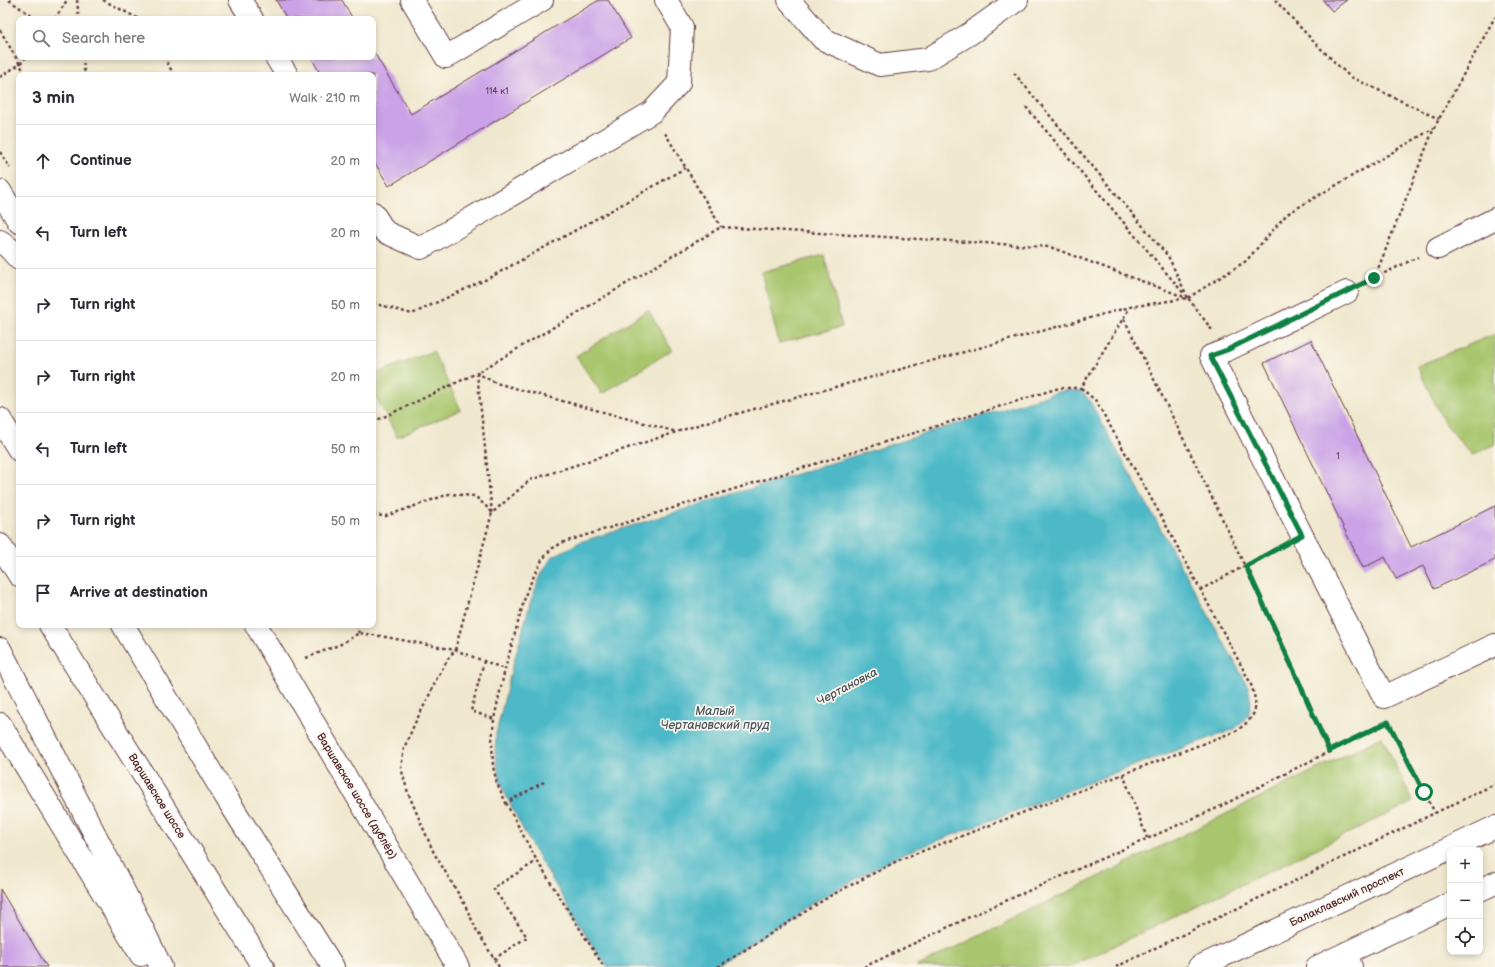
<!DOCTYPE html>
<html lang="en">
<head>
<meta charset="utf-8">
<style>
  :root { --surface:#fff; --page:#f7f7f7; --text:#2b2b33; --muted:#7c7c81; --line:#e1e1e2 }
  body { margin:0; font-family:"Balsamiq Sans",sans-serif; background:var(--page); color:var(--text) }
  .controls { position:absolute; right:12px; bottom:12px; display:grid; overflow:hidden; border-radius:8px; box-shadow:0 2px 6px #0003 }
  .controls button { width:36px; height:36px; display:grid; place-items:center; padding:0; border:0; border-bottom:1px solid var(--line); background:var(--surface); color:var(--text); font:20px sans-serif }
  .stop { position:absolute; width:12px; height:12px; margin:-9px; border:3px solid #0b8043; border-radius:50%; background:#fff }
  .stop.end { background:#0b8043; border-color:#fff; box-shadow:0 1px 4px #0008 }
  .list { margin:0; padding:0; list-style:none }
  h2 { display:flex; justify-content:space-between; align-items:center; height:52px; margin:0; padding:0 16px; font-size:17px }
  h2 small { font-size:13px; font-weight:400; color:var(--muted) }
  .list li { display:grid; grid-template-columns:26px 1fr auto; gap:12px; align-items:center; box-sizing:border-box; height:72px; padding:0 16px; border-top:1px solid var(--line) }
  .list b { display:block; font-size:15px; white-space:nowrap }
  .list em { font-size:13px; font-style:normal; color:var(--muted) }
  .icon { flex:none; width:22px; height:22px; fill:none; stroke:currentColor; stroke-width:2; stroke-linecap:round; stroke-linejoin:round }
  .map { position:relative; flex:none; width:1495px; height:967px; overflow:hidden }
  .search { position:absolute; background:var(--surface); box-shadow:0 2px 6px #0003; left:16px; top:16px; width:360px; height:44px; display:flex; align-items:center; gap:10px; box-sizing:border-box; padding:0 14px; border-radius:8px; color:var(--muted); font-size:15px }
  .panel { position:absolute; background:var(--surface); box-shadow:0 2px 6px #0003; left:16px; top:72px; width:360px; height:556px; border-radius:8px }
  .map>svg:first-child { display:block }
</style>
</head>
<body>
<div class="map">
<svg width="1495" height="967" viewBox="0 0 1495 967">
  <rect width="100%" height="100%" fill="#fbf7ec"/>
  <filter id="ink" filterUnits="userSpaceOnUse"><feTurbulence type="fractalNoise" baseFrequency=".025" numOctaves="2"/><feDisplacementMap in="SourceGraphic" scale="8" xChannelSelector="R" yChannelSelector="G"/><feConvolveMatrix kernelMatrix="1 2 1 2 8 2 1 2 1" color-interpolation-filters="sRGB"/></filter>
  <filter id="wash" filterUnits="userSpaceOnUse"><feTurbulence type="fractalNoise" baseFrequency=".012" numOctaves="4" result="noise"/><feDisplacementMap in="SourceGraphic" scale="16" xChannelSelector="R" yChannelSelector="G"/><feGaussianBlur stdDeviation="0.9" result="paint"/><feColorMatrix in="noise" values="0 0 0 0 0 0 0 0 0 0 0 0 0 0 0 0 0 1.4 0 .05"/><feComposite in="paint" operator="in"/></filter>
  <g filter="url(#wash)">
    <rect width="100%" height="100%" fill="#f0e8ce"/>
    <path fill="#a9c66e" stroke="#7a724c" d="M824,255l18,72 -63,16 -18,-71z
      M648,310l24,40 -70,44 -26,-38z
      M1495,334v110l-23,11 -28,-33 -27,-56z
      M433,351l28,59 -64,27 -24,-46v-16z
      M1382,737l31,65 -343,165h-154z"/>
    <path fill="#4db9c8" stroke="#4c6c7a" d="M1070,390l11,2 7,6 160,288 3,16 -2,12 -14,15 -113,41 -224,86 -87,48 -97,63h-106l-9,-11 -65,-106 -21,-40 -13,-28 -5,-30 1,-18 13,-55 22,-79 11,-27 10,-16 28,-15 481,-151z"/>
    <g id="blocks">
      <path fill="#cba2e7" d="M276,0h66l11,19h-66z
        M599,0h9l23,38 -242,148 -16,-26v-85h-52l-10,-18h62v-6l38,63z
        M1323,0h24l-15,11z
        M1311,340l100,207 84,-41v54l-61,29 -11,-23 -27,13 -11,-22 -22,11 -99,-205z
        M0,889l47,78h-47z"/>
    </g>
  </g>
  <g filter="url(#ink)">
    <use href="#blocks" fill-opacity="0" stroke="#633d43" stroke-width="1"/>
    <g fill="none" stroke-linecap="round" stroke-linejoin="round">
      <defs>
        <path id="minor" d="M240,0l12,19
          M412,0l34,57 96,-57
          M789,0l34,39 57,26 48,-6 43,-26 46,-33
          M276,57l11,18
          M373,213l12,19 36,16 231,-136 27,-29 3,-56 -16,-27
          M1438,248l57,-29
          M1347,292l-120,58 -16,6 173,341 111,-52
          M1346,953l5,14"/>
        <path id="major" d="M0,191l19,31
          M0,241l9,7 10,11
          M0,419l19,31
          M0,545l19,30
          M50,625l213,342
          M123,625l103,172 107,170
          M256,625l202,342
          M0,649l133,260 28,58
          M0,724l141,231
          M1480,890l15,-7
          M1199,967l296,-140
          M1317,967l133,-63"/>
      </defs>
      <use href="#minor" stroke="#633d43" stroke-width="24"/>
      <use href="#major" stroke="#633d43" stroke-width="24"/>
      <path stroke="#633d43" stroke-width="2.5" stroke-dasharray="3 3" stroke-linecap="butt" d="M9,0l27,19
        M77,0l2,19
        M103,0l36,19
        M1275,0l40,43 34,33 90,43
        M55,19l12,-19
        M0,30l26,45
        M83,57l1,13 3,5
        M164,57l10,18
        M1014,73l154,183 20,42
        M0,77l20,-13 6,-7
        M1026,107l159,188
        M665,133l56,94
        M0,152l10,16
        M1374,279l60,-151 61,-111
        M1368,281l50,-24
        M1188,298l58,-37 41,-47 147,-86
        M373,303l39,11 77,-36 123,-68 73,-42
        M1124,319c71,143 142,286 205,432
        M373,422l104,-49 19,10 181,49
        M492,513l-15,-140 244,-146 329,20 137,51
        M373,515l13,1 63,-22 26,2 17,16
        M1200,590l80,-43
        M356,625l3,8
        M306,658l35,-14 18,-11 21,3 75,14 50,19
        M484,661l-13,50 23,8
        M1388,721l47,92
        M1123,774l24,64
        M544,782l-38,21 -9,-20 -4,-16 -1,-26 2,-22 11,-50 22,-79 15,-30 9,-11 13,-7 495,-154h22l49,-81
        M506,803l31,58 67,106
        M494,959l33,-22 -34,-49 44,-27
        M499,967l-23,-38 -12,-26 -30,-50 -26,-60 -7,-25 3,-20 11,-25 12,-23 10,-22 11,-19 7,-9 37,-137 38,-33 180,-59 420,-114 58,-9 24,32
        M718,967l112,-71 69,-36 337,-129c22,-15 23,-24 14,-49l-89,-166 -65,-115 -15,-13
        M864,967l114,-54 239,-105 171,-86
        M1116,967l379,-183"/>
      <use href="#minor" stroke="#fff" stroke-width="22"/>
      <use href="#major" stroke="#fff" stroke-width="22"/>
    </g>
  </g>
  <g fill="none" stroke-linecap="round" stroke-linejoin="round" filter="url(#ink)">
    <path stroke="#0b8043" stroke-width="5" d="M1374,278l-147,72 -17,6 92,179 -56,31 53,116 30,69 59,-29 36,70"/>
  </g>
  <g text-anchor="middle" dominant-baseline="central" stroke-width="3.5" stroke-linejoin="round" paint-order="stroke">
    <g font-size="9" fill="#6a405a">
      <text x="497" y="91">114 к1</text>
      <text x="1338" y="456">1</text>
    </g>
    <g font-size="11" fill="#4a1f2b" stroke="#fbf7ec">
      <text transform="translate(157 796) rotate(58)">Варшавское шоссе</text>
      <text transform="translate(357 796) rotate(59)">Варшавское шоссе (дублёр)</text>
      <text transform="translate(1347 897) rotate(-25)">Балаклавский проспект</text>
    </g>
    <g font-size="12" font-style="italic" fill="#4b5562" stroke="#fbf7ec">
      <text transform="translate(847 687) rotate(-28)">Чертановка</text>
      <text x="715" y="711">Малый<tspan x="715" dy="14">Чертановский пруд</tspan></text>
    </g>
  </g>
</svg>
<div class="controls">
<button>+</button>
<button>−</button>
<button><svg class="icon" aria-label="locate" viewBox="0 0 24 24"><circle cx="12" cy="12" r="6"/><path d="M12 2v4M12 18v4M2 12h4M18 12h4"/></svg></button>
</div>
<div class="stop" style="left:1424px;top:792px"></div>
<div class="stop end" style="left:1374px;top:278px"></div>
<div class="search"><svg class="icon" aria-label="search" viewBox="0 0 24 24"><circle cx="10" cy="10" r="6"/><path d="M15 15l6 6"/></svg>Search here</div>
<section class="panel">
<h2>3 min<small>Walk · 210 m</small></h2>
<ul class="list">
<li><svg class="icon" aria-label="ahead" viewBox="0 0 24 24"><path d="M12 20V5M6 11l6-6 6 6"/></svg><div><b>Continue</b></div><em>20 m</em></li>
<li><svg class="icon" aria-label="left" viewBox="0 0 24 24"><path d="M17 20v-9H6M10 6l-5 5 5 5"/></svg><div><b>Turn left</b></div><em>20 m</em></li>
<li><svg class="icon" aria-label="right" viewBox="0 0 24 24"><path d="M7 20v-9h11M14 6l5 5-5 5"/></svg><div><b>Turn right</b></div><em>50 m</em></li>
<li><svg class="icon" aria-label="right" viewBox="0 0 24 24"><path d="M7 20v-9h11M14 6l5 5-5 5"/></svg><div><b>Turn right</b></div><em>20 m</em></li>
<li><svg class="icon" aria-label="left" viewBox="0 0 24 24"><path d="M17 20v-9H6M10 6l-5 5 5 5"/></svg><div><b>Turn left</b></div><em>50 m</em></li>
<li><svg class="icon" aria-label="right" viewBox="0 0 24 24"><path d="M7 20v-9h11M14 6l5 5-5 5"/></svg><div><b>Turn right</b></div><em>50 m</em></li>
<li><svg class="icon" aria-label="arrive" viewBox="0 0 24 24"><path d="M6 21V4h12l-3 4 3 4H6"/></svg><div><b>Arrive at destination</b></div></li>
</ul>
</section>
</div>
</body>
</html>
